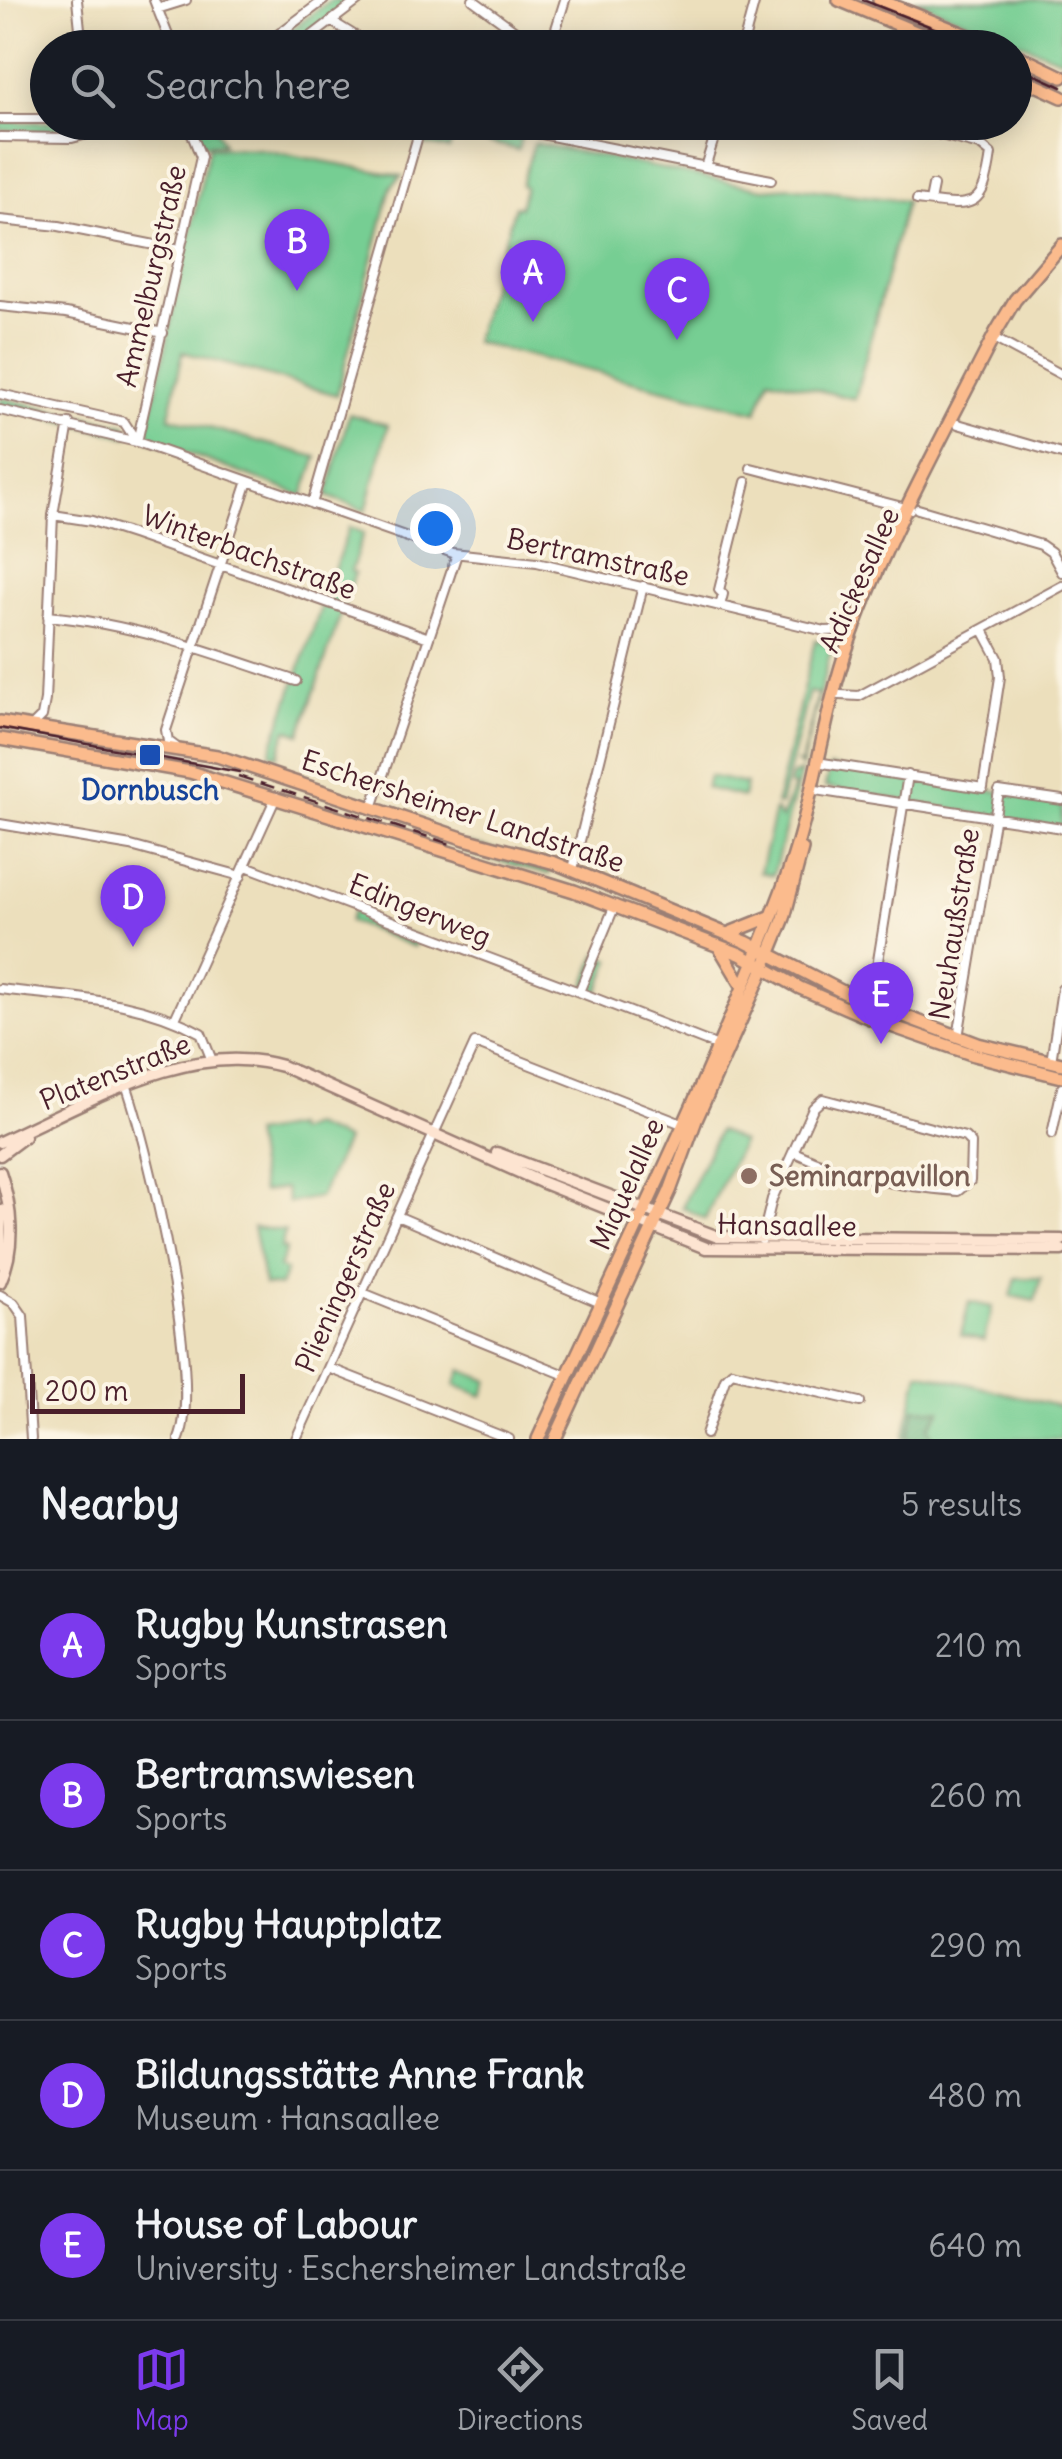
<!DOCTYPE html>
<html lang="en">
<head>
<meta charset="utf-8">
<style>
  :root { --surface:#171b24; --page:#242831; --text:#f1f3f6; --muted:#9ea1a6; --line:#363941; --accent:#7c3aed }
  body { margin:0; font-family:Delius,sans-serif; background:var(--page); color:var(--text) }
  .scale { position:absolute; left:30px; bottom:25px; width:215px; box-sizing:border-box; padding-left:10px; border:5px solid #4a1f2b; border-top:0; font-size:28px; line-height:35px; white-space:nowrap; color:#4a1f2b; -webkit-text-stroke:8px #fcf5e5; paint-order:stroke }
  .you { position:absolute; left:435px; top:528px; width:35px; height:35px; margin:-25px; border:8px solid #fff; border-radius:50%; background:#1a73e8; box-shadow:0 0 0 15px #1a73e833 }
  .badge { display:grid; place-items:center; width:65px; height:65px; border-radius:50%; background:var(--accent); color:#fff; font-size:32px; font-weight:700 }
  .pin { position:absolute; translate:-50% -82px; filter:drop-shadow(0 2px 5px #0008) }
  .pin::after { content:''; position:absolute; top:52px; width:35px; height:30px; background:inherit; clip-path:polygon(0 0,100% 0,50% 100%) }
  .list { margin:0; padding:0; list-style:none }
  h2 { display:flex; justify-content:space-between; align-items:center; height:130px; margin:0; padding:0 40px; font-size:42px }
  h2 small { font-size:32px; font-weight:400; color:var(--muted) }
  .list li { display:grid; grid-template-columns:65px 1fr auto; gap:30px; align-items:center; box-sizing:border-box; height:150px; padding:0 40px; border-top:2px solid var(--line) }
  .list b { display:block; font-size:38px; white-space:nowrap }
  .list p { margin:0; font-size:32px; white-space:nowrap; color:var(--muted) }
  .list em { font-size:32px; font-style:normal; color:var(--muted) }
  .icon { flex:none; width:55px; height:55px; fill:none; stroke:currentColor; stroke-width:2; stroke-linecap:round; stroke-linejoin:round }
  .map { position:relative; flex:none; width:1062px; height:1439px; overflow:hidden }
  .search { position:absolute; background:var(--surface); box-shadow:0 5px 25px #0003; left:30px; right:30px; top:30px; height:110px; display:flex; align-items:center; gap:25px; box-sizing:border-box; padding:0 35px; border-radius:55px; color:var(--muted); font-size:38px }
  .sheet { height:880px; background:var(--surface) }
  nav { display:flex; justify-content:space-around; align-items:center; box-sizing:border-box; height:140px; border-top:2px solid var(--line); background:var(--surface); font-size:28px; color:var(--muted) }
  nav a { display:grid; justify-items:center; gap:5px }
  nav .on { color:var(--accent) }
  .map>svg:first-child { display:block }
</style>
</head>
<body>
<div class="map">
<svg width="1062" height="1439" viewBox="0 0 1062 1439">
  <rect width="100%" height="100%" fill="#fcf5e5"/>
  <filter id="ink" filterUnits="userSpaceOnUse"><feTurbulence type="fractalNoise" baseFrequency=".01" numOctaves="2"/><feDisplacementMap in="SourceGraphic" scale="20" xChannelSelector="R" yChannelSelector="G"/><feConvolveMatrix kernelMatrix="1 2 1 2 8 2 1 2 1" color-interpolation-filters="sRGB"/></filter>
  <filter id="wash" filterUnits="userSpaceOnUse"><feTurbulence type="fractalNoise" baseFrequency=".0048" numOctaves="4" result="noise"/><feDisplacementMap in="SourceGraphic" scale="40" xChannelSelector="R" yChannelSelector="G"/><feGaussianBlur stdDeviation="2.25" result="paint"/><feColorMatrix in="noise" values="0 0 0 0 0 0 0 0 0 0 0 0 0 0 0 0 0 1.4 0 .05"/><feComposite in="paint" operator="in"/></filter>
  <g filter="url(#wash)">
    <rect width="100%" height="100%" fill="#ecdfbc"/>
    <path fill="#76ce93" stroke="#60765f" stroke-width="2.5" d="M331,0h22l-63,47 -23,1z
      M914,0h148v60z
      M0,122l104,1 -58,8 -46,-1z
      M194,123h18l11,21h-20z
      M441,123l80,15 -3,12 -64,-17 -5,16 -25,-5 3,-11z
      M534,143l230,46 27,-2 115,14 -51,198 -86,-21 -12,34 -283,-70 41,-136 5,1 5,-20 -4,-2z
      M209,147l51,2 142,27 -11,11 -54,208 -154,-43 -14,65 148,40 -14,39 -157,-58z
      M0,398l125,27 5,8 -2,4 -128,-31z
      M349,414l39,11 -22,86 -39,-15z
      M349,527l15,6 -13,38 4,2 -55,161 -13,-5 -9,27 -8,-3z
      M815,640l13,3 3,7 -30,117 -4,-4h4l17,-69 -9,-2 -29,113 -4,-1z
      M830,767l232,34v28l-237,-42z
      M801,772l-28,103 -13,-3 15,-62 6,9 13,-32 -5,-2 3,-10z
      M709,776l37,8 -3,13 -37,-9z
      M467,843l85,22 -3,9 -84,-22z
      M353,911l19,7 -1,4 47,15 -4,10 -65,-26z
      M597,954l14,6 -14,35 -13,-6z
      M311,1126l35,14 -26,57 -32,6 -3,-15 -23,4 -9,-58 41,-7 2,5z
      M719,1130l23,12 -37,77 -23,-12z
      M253,1227l32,4 -4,17 5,1 -7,18 7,4 -6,15 -16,-1z
      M1016,1278h25l-6,23 -24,-5z
      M969,1302l23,5 -8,34 -23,-6z
      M461,1370l28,11 -6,15 -28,-11z
      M919,1372l143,35v32h-158z"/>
    <path fill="#60b17d" stroke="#556854" stroke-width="2.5" d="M915,1408l26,2 -12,17 5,12h-26z"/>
  </g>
  <g filter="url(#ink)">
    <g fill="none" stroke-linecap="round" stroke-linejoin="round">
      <defs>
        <path id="minor" d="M77,0l5,48
          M154,0l19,48
          M473,0l52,38
          M157,9l29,-9
          M331,21l44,27
          M260,48l64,-48
          M296,48l63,-48
          M550,48l15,-48
          M742,48l13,-48
          M0,119h48
          M481,122l290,58
          M890,122l90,23 11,9c-8,57 -18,53 -74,46
          M0,137l72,1 61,-16
          M706,164l13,-42
          M930,201l3,-15
          M0,220l59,6 121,24
          M0,306l66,7 97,20
          M999,341l63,34
          M0,394l124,28 13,20
          M0,410l137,32 316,111 84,9 288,69 28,-1
          M958,424l104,30
          M137,442l64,-285 -14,-35
          M751,468l159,41
          M312,504l110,-382
          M918,509l123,36 10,7 11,20
          M53,515l39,6 43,14 294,103
          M720,606l3,-12 -4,-4 27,-108
          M48,616c87,8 166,37 248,65
          M840,695l19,1 203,-110
          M31,727l11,-11 3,-16 8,-185 16,-92
          M176,747l-8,-6 -2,-11 82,-249
          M823,763l160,25 17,-111 -2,-19 -15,-28
          M816,790l246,38
          M372,808l85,-254
          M0,824l131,22 110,30
          M246,866l333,126
          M573,869l70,-283
          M615,905l-36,87 139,54
          M0,989c70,9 137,9 201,44l10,25
          M871,1004l37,-229
          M175,1019l101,-222
          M958,1037l41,-246 63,9
          M1051,1062l11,-73
          M127,1087c22,65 76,292 52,352
          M1052,1134l10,-46
          M397,1216l204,87
          M762,1240l10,-41 41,-91 10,-9 142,38 6,6 -1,38 -12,10c-60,-5 -109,-13 -164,-39
          M363,1293l205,83
          M0,1295l14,8 9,13 8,123
          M329,1368l180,71
          M706,1434l19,-55 7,-7 128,30
          M296,1439l179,-396 207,81"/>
        <path id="secondary" d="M0,1142c86,-38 187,-103 282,-76l259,116 165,66 356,2
          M497,1153l221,84 344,3
          M0,1155l24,-18
          M0,1172c12,35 16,76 0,110
          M0,1210v53"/>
        <path id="primary" d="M839,0l115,48
          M879,0l120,48
          M1014,54l48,23
          M1014,75l48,22
          M0,722l217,34 248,83 90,24 191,79 103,53 129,49 84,20
          M0,739l190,33 384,119 166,63 60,34 74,32 100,35 88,22
          M727,934l45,-18
          M718,945l25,42
          M538,1439c84,-183 174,-364 245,-552 31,-80 38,-167 67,-248 36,-101 97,-210 146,-307l19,-32 47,-55
          M555,1439l115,-248 26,-71 64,-143 24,-59 18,-69"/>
      </defs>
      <use href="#minor" stroke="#9b7f74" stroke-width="12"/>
      <use href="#secondary" stroke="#9b7f74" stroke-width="15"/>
      <use href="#primary" stroke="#9b7f74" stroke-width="16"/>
      <use href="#minor" stroke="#fff" stroke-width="8"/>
      <use href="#secondary" stroke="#fde4d1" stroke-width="10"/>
      <use href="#primary" stroke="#fbbb8d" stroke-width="11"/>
      <path stroke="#4a1f2b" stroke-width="2.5" d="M863,0l122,48
        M1014,65l48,22
        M0,728l239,44"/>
      <path stroke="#4a1f2b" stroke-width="2.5" stroke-dasharray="15 8" stroke-linecap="butt" d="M238,776l219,70"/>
    </g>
  </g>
  <rect fill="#1a4fb4" stroke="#fcf5e5" stroke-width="4" x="138" y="743" width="24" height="24" rx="5"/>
  <circle fill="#8d6e63" stroke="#fcf5e5" stroke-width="4" cx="749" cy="1176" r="10"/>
  <g text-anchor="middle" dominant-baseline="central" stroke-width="8" stroke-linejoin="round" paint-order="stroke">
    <g font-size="28" fill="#4a1f2b" stroke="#fcf5e5">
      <text transform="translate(151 276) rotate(-77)">Ammelburgstraße</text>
      <text transform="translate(249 552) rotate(20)">Winterbachstraße</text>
      <text transform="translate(598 557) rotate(12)">Bertramstraße</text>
      <text transform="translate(859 580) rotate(-66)">Adickesallee</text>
      <text transform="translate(463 811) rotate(18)">Eschersheimer Landstraße</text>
      <text transform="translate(420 910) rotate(22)">Edingerweg</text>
      <text transform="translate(954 924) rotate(-81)">Neuhaußstraße</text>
      <text transform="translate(115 1072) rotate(-22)">Platenstraße</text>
      <text transform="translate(627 1184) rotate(-66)">Miquelallee</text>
      <text transform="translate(787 1225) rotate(1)">Hansaallee</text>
      <text transform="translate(345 1277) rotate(-66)">Plieningerstraße</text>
    </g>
    <g font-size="28" font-weight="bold" fill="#164399" stroke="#fcf5e5">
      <text x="150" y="790">Dornbusch</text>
    </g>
    <g font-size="28" font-weight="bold" fill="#785e54" stroke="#fcf5e5" text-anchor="start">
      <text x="769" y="1176">Seminarpavillon</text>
    </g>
  </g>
</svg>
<div class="scale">200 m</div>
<div class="you"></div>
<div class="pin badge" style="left:533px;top:322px">A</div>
<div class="pin badge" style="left:297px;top:291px">B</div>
<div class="pin badge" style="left:677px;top:340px">C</div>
<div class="pin badge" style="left:133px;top:947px">D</div>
<div class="pin badge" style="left:881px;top:1044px">E</div>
<div class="search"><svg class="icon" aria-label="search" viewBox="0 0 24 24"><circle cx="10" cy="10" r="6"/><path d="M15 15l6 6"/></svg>Search here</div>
</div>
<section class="sheet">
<h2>Nearby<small>5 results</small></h2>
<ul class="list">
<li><span class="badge">A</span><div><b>Rugby Kunstrasen</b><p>Sports</p></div><em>210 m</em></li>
<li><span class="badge">B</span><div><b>Bertramswiesen</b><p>Sports</p></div><em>260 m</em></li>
<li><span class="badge">C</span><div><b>Rugby Hauptplatz</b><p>Sports</p></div><em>290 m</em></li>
<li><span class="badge">D</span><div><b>Bildungsstätte Anne Frank</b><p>Museum · Hansaallee</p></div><em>480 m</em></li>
<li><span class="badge">E</span><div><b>House of Labour</b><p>University · Eschersheimer Landstraße</p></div><em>640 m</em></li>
</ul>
</section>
<nav>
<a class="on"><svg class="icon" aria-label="map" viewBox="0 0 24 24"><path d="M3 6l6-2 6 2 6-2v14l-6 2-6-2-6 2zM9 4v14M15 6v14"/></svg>Map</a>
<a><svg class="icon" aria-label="directions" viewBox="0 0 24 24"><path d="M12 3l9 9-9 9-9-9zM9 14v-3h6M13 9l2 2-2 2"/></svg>Directions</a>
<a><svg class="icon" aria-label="saved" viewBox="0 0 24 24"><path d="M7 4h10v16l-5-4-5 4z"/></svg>Saved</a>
</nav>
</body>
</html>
